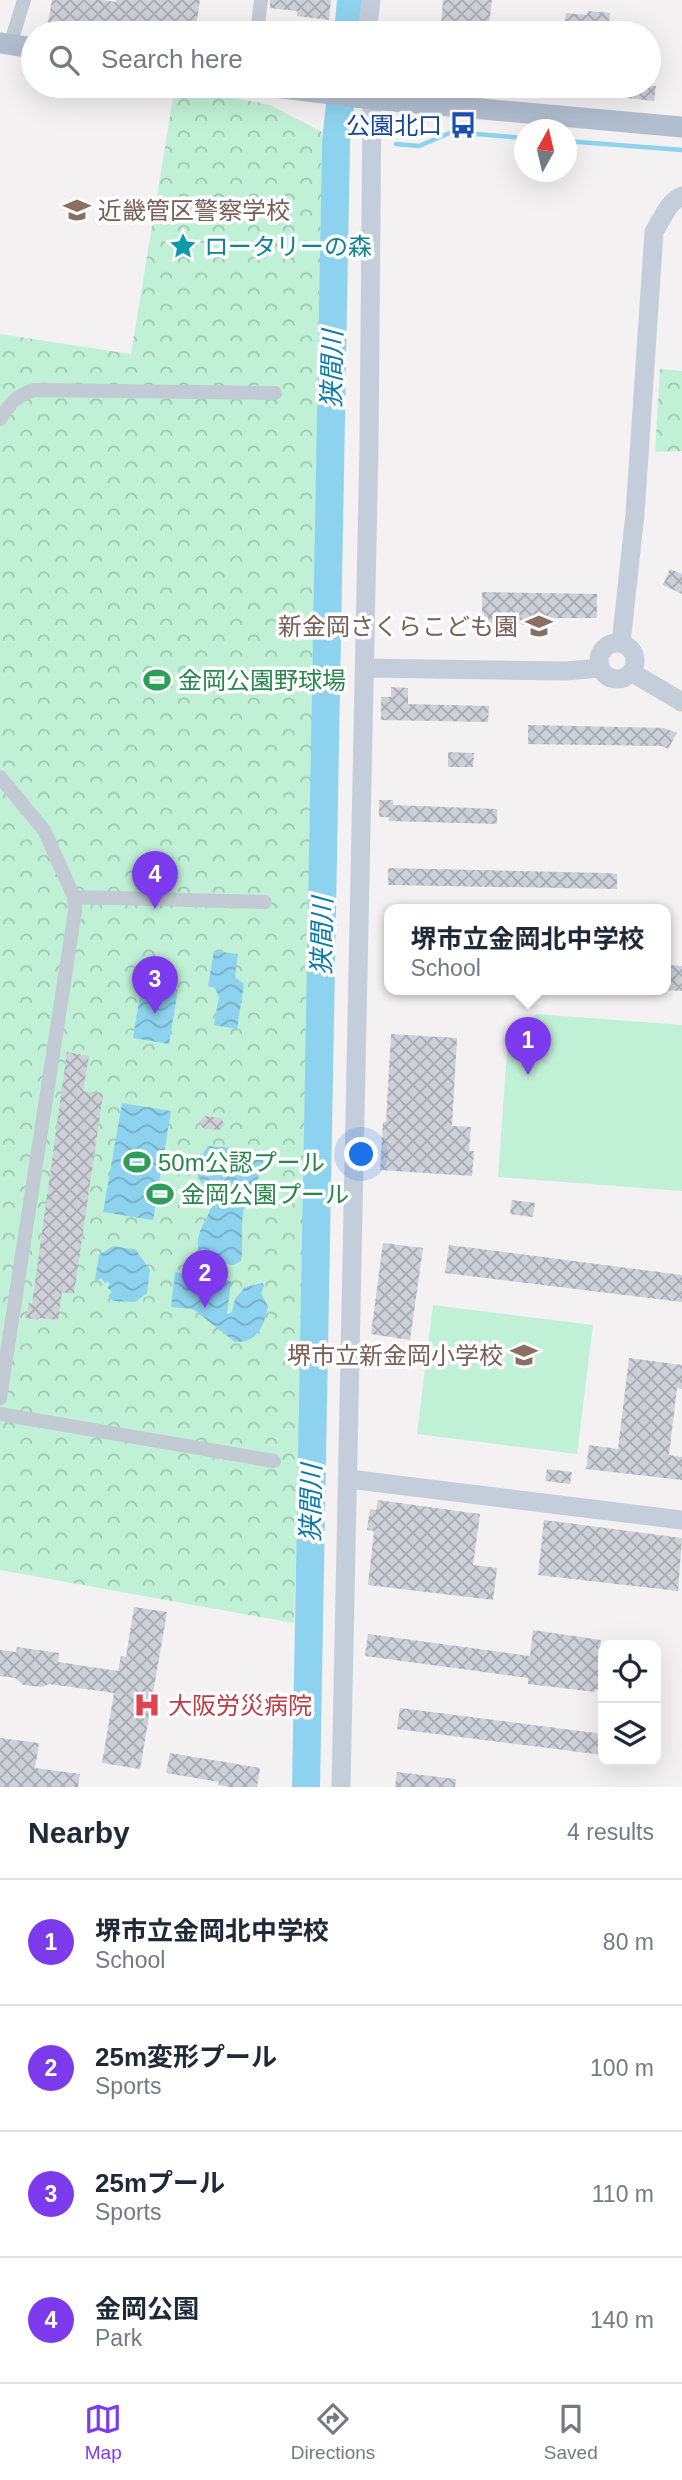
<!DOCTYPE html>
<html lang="en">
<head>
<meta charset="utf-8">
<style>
  :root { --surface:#fff; --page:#f6f6f7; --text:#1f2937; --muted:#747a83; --line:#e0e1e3; --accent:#7c3aed }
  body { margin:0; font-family:Helvetica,"Noto Sans JP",sans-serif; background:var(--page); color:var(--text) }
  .controls { position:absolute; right:21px; bottom:21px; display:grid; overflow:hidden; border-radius:14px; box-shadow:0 7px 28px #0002 }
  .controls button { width:63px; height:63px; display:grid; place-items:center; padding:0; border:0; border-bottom:2px solid var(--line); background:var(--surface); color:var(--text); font:35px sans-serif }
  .compass { position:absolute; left:514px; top:119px; width:63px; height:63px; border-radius:50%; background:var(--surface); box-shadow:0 7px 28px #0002; rotate:8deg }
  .you { position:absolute; left:362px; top:1155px; width:24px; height:24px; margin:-18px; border:5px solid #fff; border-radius:50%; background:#1a73e8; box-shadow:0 0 0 10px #1a73e833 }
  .badge { display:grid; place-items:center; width:46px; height:46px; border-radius:50%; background:var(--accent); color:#fff; font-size:23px; font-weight:700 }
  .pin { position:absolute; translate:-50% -58px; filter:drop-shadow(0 2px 4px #0008) }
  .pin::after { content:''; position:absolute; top:37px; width:24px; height:21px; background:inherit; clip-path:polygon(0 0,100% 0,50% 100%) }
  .popup { position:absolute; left:384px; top:904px; width:287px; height:91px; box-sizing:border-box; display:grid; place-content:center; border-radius:14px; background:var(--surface); filter:drop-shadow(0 2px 5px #0005); font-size:23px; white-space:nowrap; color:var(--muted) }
  .popup b { font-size:26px; color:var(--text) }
  .popup::after { content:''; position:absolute; left:50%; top:100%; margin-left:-14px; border:14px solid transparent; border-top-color:var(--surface) }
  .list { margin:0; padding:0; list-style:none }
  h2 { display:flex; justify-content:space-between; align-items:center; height:91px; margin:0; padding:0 28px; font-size:30px }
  h2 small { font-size:23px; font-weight:400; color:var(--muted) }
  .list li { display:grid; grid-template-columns:46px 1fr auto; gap:21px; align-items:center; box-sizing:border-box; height:126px; padding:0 28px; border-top:2px solid var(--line) }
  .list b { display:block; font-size:26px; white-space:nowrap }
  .list p { margin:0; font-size:23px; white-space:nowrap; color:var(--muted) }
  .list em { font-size:23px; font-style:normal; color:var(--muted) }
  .icon { flex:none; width:38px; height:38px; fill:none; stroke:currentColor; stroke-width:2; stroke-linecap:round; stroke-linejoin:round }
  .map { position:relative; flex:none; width:682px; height:1787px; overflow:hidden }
  .search { position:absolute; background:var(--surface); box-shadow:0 7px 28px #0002; left:21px; right:21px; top:21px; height:77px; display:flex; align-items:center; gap:18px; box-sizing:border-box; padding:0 24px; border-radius:38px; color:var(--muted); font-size:26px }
  .sheet { height:595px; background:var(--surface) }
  nav { display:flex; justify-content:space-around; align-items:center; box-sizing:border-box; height:98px; border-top:2px solid var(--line); background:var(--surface); font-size:19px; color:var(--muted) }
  nav a { display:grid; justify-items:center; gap:4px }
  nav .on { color:var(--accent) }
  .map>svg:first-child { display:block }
</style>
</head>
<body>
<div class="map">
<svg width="682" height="1787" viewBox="0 0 682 1787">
  <defs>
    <pattern id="forest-crowns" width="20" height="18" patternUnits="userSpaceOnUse" patternTransform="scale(1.75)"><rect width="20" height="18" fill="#c0f1d6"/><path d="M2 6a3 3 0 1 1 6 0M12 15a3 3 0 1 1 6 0" fill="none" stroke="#9ec6b1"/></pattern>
    <pattern id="water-waves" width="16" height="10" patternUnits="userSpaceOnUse" patternTransform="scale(1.75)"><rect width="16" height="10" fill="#8dd2ee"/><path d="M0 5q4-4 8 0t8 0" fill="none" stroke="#75adc4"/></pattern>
    <pattern id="building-cross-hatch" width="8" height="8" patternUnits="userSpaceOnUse" patternTransform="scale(1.75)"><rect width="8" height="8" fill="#cdd0d6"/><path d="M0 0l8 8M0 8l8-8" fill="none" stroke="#a8abb1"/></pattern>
  </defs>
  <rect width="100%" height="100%" fill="#f3f1f1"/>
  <path fill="#c0f1d6" d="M536,1014l146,11v166l-184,-14 10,-139z
    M433,1305l160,20 -16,129 -160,-20z"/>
  <path fill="url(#forest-crowns)" d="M175,86l95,19 52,27 -21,1332 -3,34 -4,125 -294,-53v-1236l131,20z
    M660,369l22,2v80l-27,1z"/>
  <path fill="url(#water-waves)" d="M214,951l24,3 -3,23 9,7 -7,45 -23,-4 5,-28 -4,-9 -7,-2z
    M142,983l36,6 -9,55 -36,-6z
    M122,1103l49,8 -18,109 -50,-8z
    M208,1146l49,4 6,6c2,17 -11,31 -17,46 -7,19 -2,39 -5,59l-7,4 -31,-5c-15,-23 6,-38 10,-60 -15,-28 -26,-23 -5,-54z
    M113,1246l23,4 14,20 -3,23 -12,9 -22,-1 -5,-5 4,-4 -5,-5 3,-3 -3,-3 -2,2 -4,-5 -5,3 -1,-2 4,-24z
    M175,1272l56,9 -4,33 5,-2 3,-13 10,-12 18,-4 1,3 -3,7 7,14c-4,19 -11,36 -33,35l-42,-33 -22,-2z"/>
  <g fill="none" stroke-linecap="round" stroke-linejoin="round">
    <path stroke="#8dd2ee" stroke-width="4.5" d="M566,141l116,9
      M396,144l23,2 33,-14 72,6"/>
    <path stroke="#8dd2ee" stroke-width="28" d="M348,33l3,-33
      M306,1787l30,-1645 6,-56"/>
  </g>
  <path fill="url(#building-cross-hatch)" d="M52,0h49l15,2v-2h84l-5,33h-85l-62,-10z
    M270,0h61l-2,20 -32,-4v-5l-27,-3z
    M443,0h49l-4,33h-23l1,-5 -25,-3z
    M588,11l22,2 -2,20h-44l2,-20 21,2z
    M592,86h64l-2,15 -63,-7z
    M670,569l12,5v20l-19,-9z
    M482,592l115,2v24h-64l-1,7 -15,-1v3h-35z
    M391,687l17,1v16l81,2 -1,16 -107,-2v-23h10z
    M528,725l136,3 13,5 -9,16 -6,-3 -134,-2z
    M448,752l26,1 -1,14h-25z
    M379,800h14v5l104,4v15l-108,-3v-4h-10z
    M388,868l217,5 12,1v15l-229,-4z
    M666,965l16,1v25l-16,-1z
    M391,1034l66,4 -5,88 19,1 -2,24h5l-2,25 -92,-6 3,-48h3z
    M67,1052l22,4 -6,35 20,3 -29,200 -12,-2 -4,28 -19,-2 -1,2 -12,-2 3,-15 3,1z
    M205,1116l16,2 4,7 -6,5 -16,-2 -4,-6z
    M512,1200l23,3 -2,14 -23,-3z
    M383,1243l40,5 -13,92 -39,-6z
    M449,1245l233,30v27l-237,-29z
    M629,1358l53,7v24l-5,-1 -8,67 13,2v23l-96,-11 3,-24 29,4z
    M547,1469l25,3 -2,12 -25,-3z
    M378,1500l102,14 -7,51 24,3 -4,32 -125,-15 6,-54 -7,-1 3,-21 6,1z
    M544,1520l138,18 -4,53 -140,-16z
    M134,1607l33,5 -27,157 -38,-6 12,-70 -65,-9 -7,3 -19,-2 -8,-7 -15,-2v-26l16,2 1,-5 42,6 -1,9 60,9 3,-15 5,1z
    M533,1630l68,10 -2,17 4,1v32l-8,-1v3l-67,-8v-6l-163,-22 3,-22 162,22z
    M400,1708l203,26v21l-206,-26z
    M0,1738l39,5 -4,25 45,6 -2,13h-78z
    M170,1753l90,15 -3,19h-28l-11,-2 1,-3 -53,-9z
    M397,1772l59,7 -1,8h-60z"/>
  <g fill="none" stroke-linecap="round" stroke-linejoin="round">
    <path stroke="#c2cad3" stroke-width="14" d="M257,33l4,-33
      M10,45l14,-45
      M0,419c10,-15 16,-24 34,-29l241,3
      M0,777l44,53 30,67 1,14 -75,487
      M74,897l191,5
      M0,1414l274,47"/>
    <path stroke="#c4cdda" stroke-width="19" d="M367,33l4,-33
      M599 661a18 18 0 1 1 36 0a18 18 0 1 1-36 0Z
      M621,643l14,-129 19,-282c8,-13 14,-30 28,-36
      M365,668l201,3 34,-3
      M631,672l51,30
      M349,1479l333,41
      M341,1787l28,-1342 3,-346"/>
    <path stroke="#b1bed0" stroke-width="21" d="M0,43l33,5
      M266,86l106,13 310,28"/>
  </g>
  <defs>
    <symbol id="bus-bare" viewBox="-9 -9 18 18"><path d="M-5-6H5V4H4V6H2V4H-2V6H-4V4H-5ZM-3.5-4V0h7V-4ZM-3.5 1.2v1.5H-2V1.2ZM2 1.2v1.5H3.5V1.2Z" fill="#1a4fb4" stroke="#fff" stroke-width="2.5" paint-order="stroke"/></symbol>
    <symbol id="university-bare" viewBox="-9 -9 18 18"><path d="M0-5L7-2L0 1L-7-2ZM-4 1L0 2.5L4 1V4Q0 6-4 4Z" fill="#8d6e63" stroke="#fff" stroke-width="2.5" paint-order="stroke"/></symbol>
    <symbol id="sight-bare" viewBox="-9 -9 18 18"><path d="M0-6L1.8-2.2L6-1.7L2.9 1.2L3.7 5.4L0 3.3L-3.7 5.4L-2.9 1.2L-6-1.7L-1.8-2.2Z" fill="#0f9aa8" stroke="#fff" stroke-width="2.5" paint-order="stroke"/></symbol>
    <symbol id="school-bare" viewBox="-9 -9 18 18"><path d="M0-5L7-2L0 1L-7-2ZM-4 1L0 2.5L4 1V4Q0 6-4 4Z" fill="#8d6e63" stroke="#fff" stroke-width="2.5" paint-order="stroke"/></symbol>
    <symbol id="stadium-bare" viewBox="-9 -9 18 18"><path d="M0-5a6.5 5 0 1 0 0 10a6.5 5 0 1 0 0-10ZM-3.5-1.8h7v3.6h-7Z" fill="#2e9e5b" stroke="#fff" stroke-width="2.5" paint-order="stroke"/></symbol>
    <symbol id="hospital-bare" viewBox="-9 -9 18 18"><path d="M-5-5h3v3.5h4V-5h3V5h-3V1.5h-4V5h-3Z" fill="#e0444e" stroke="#fff" stroke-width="2.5" paint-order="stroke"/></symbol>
  </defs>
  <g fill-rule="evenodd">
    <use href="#bus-bare" x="444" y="106" width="38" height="38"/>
    <use href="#university-bare" x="58" y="191" width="38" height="38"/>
    <use href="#sight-bare" x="164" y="227" width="38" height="38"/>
    <use href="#school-bare" x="520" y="607" width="38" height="38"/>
    <use href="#stadium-bare" x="138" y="661" width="38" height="38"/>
    <use href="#stadium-bare" x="118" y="1143" width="38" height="38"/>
    <use href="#stadium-bare" x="141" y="1175" width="38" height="38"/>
    <use href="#school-bare" x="505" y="1336" width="38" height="38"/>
    <use href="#hospital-bare" x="128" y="1686" width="38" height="38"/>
  </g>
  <g text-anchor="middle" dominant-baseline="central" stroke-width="7" stroke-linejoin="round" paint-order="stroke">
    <g font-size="24" fill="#164399" stroke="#fff" text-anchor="end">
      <text x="442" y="125">公園北口</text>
    </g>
    <g font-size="24" fill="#785e54" stroke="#fff" text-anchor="end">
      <text x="98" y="210" text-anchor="start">近畿管区警察学校</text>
      <text x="518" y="626">新金岡さくらこども園</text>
      <text x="503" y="1355">堺市立新金岡小学校</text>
    </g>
    <g font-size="24" fill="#0d838f" stroke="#fff" text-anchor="start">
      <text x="204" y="246">ロータリーの森</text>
    </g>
    <g font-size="24" fill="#27864d" stroke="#fff" text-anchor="start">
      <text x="178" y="680">金岡公園野球場</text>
      <text x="158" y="1162">50m公認プール</text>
      <text x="181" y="1194">金岡公園プール</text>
    </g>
    <g font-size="24" fill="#be3a42" stroke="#fff" text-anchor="start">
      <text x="168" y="1705">大阪労災病院</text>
    </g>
    <g font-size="26" font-style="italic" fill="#0a7ba9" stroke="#fff">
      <text transform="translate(332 369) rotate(-89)">狭間川</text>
      <text transform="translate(322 936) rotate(-89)">狭間川</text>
      <text transform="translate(311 1503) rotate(-89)">狭間川</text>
    </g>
  </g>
</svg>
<div class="controls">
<button><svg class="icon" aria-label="locate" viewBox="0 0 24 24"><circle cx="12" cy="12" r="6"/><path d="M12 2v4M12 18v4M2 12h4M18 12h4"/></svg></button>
<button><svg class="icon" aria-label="layers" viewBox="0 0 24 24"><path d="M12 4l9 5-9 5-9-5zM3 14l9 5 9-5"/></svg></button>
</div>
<svg class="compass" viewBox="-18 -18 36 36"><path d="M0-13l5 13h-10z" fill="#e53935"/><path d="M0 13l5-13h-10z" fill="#747a83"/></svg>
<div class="you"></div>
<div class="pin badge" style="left:528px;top:1075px">1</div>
<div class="popup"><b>堺市立金岡北中学校</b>School</div>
<div class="pin badge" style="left:205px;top:1308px">2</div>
<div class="pin badge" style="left:155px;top:1014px">3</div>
<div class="pin badge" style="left:155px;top:909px">4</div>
<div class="search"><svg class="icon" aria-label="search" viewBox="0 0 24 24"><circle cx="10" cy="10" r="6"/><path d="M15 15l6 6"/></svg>Search here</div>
</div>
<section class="sheet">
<h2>Nearby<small>4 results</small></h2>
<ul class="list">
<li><span class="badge">1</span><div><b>堺市立金岡北中学校</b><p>School</p></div><em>80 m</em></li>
<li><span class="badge">2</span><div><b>25m変形プール</b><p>Sports</p></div><em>100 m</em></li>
<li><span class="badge">3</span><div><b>25mプール</b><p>Sports</p></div><em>110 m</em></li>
<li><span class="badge">4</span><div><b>金岡公園</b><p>Park</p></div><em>140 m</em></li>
</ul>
</section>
<nav>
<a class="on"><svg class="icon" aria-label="map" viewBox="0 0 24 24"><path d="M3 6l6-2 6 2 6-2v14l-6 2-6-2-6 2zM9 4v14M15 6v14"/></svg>Map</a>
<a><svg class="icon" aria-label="directions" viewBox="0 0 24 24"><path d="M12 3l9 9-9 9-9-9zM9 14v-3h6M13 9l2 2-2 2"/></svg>Directions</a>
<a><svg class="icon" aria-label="saved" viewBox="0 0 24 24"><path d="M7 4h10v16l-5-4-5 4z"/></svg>Saved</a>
</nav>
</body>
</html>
